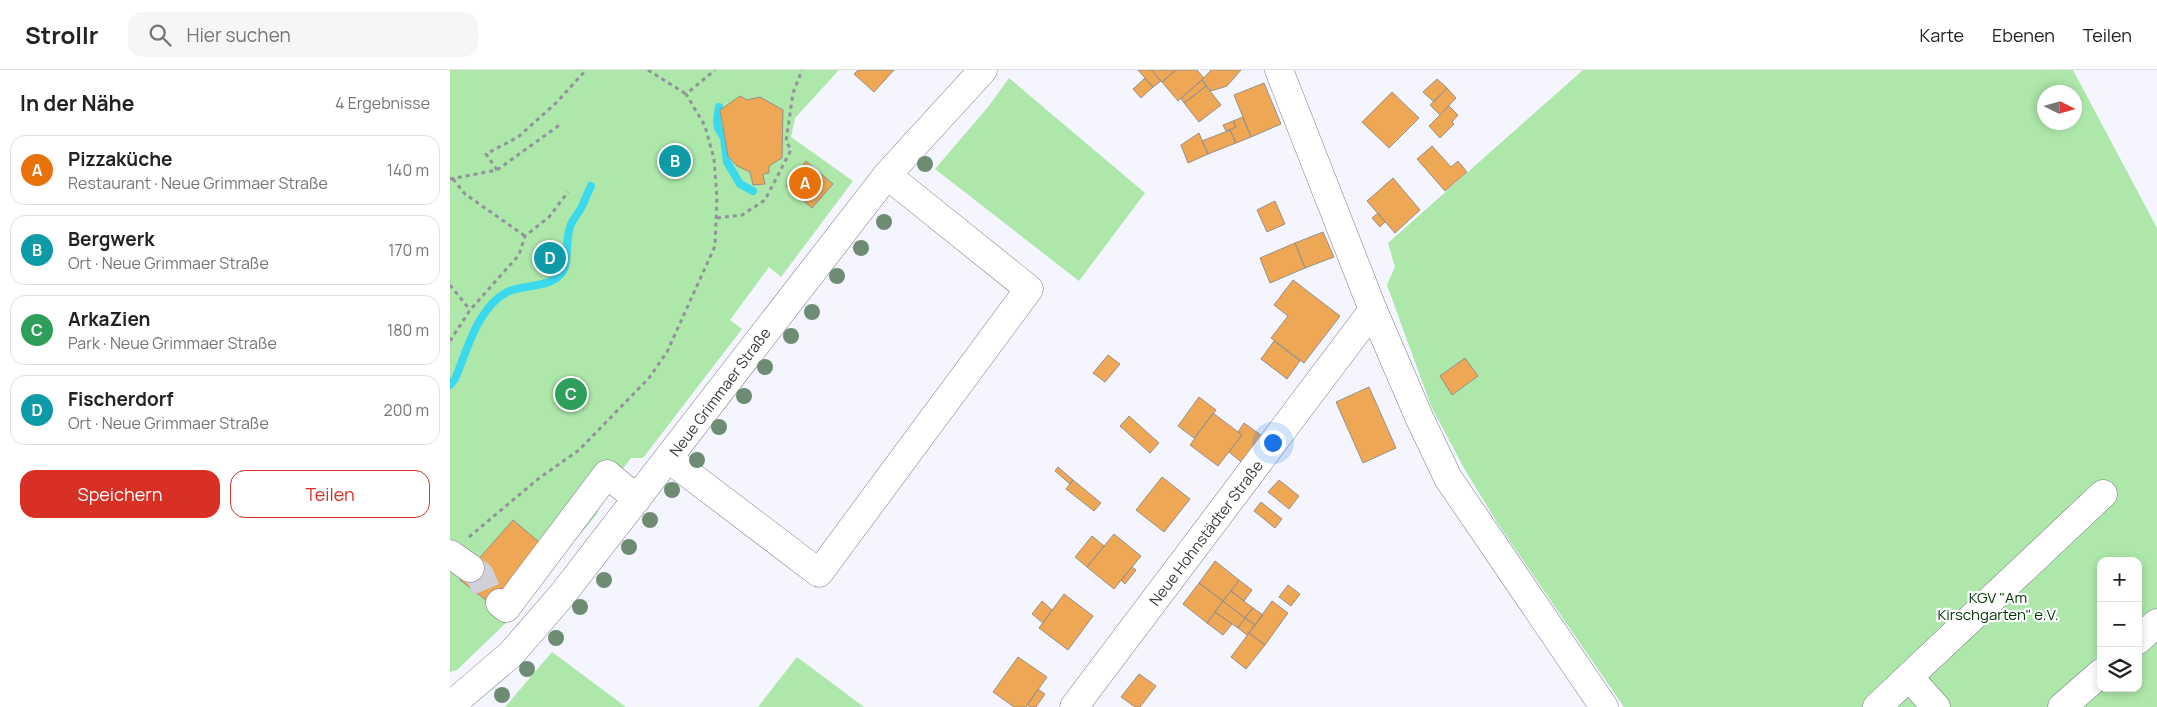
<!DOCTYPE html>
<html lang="de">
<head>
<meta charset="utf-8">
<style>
  :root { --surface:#fff; --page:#f6f6f6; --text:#222; --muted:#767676; --line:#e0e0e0; --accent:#d93025 }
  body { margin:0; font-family:Manrope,sans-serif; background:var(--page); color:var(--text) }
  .controls { position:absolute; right:15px; bottom:15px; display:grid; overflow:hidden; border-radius:10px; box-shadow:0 2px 8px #0003 }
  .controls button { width:45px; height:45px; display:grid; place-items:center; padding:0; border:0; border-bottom:1px solid var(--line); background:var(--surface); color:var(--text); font:25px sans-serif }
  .compass { position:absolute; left:1587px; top:15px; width:45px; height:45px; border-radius:50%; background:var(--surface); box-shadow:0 2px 8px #0003; rotate:95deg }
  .you { position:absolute; left:822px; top:372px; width:18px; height:18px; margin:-12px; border:4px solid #fff; border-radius:50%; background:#1a73e8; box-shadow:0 0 0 8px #1a73e833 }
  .badge { display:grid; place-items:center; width:32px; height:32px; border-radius:50%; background:var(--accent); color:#fff; font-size:16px; font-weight:700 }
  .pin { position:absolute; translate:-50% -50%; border:2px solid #fff; box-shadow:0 1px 5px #0006 }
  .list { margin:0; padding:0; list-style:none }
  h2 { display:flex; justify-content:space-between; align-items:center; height:65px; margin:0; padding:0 20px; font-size:21px }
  h2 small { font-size:16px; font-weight:400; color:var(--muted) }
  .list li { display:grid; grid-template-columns:32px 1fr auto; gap:15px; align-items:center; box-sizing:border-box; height:70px; margin:0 10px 10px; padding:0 10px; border:1px solid var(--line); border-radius:15px }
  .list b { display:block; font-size:19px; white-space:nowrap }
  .list p { margin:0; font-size:16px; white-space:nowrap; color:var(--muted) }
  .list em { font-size:16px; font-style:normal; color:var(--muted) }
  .actions { display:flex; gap:10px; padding:15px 20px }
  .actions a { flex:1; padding:11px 0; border:1px solid var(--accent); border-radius:15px; text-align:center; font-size:18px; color:var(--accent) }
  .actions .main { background:var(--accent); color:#fff }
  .icon { flex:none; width:28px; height:28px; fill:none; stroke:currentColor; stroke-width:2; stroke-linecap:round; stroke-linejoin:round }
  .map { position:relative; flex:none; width:1707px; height:637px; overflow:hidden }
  header { display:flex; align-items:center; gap:30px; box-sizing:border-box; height:70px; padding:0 25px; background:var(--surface); border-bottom:1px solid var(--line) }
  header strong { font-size:24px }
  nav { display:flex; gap:28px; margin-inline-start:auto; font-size:18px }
  .search { width:350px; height:45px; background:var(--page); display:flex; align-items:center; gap:12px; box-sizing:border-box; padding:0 18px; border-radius:15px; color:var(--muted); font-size:19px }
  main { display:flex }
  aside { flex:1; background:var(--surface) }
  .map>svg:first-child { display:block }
</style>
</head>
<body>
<header>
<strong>Strollr</strong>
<div class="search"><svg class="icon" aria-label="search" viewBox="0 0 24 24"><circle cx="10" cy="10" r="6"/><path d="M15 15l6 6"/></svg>Hier suchen</div>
<nav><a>Karte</a><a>Ebenen</a><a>Teilen</a></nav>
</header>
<main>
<aside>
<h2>In der Nähe<small>4 Ergebnisse</small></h2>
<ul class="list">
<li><span class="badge" style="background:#e8710a">A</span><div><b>Pizzaküche</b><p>Restaurant · Neue Grimmaer Straße</p></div><em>140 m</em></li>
<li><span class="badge" style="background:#0f9aa8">B</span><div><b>Bergwerk</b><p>Ort · Neue Grimmaer Straße</p></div><em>170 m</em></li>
<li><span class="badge" style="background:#2e9e5b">C</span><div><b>ArkaZien</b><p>Park · Neue Grimmaer Straße</p></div><em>180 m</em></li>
<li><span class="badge" style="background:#0f9aa8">D</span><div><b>Fischerdorf</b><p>Ort · Neue Grimmaer Straße</p></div><em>200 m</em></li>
</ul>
<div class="actions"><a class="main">Speichern</a><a>Teilen</a></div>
</aside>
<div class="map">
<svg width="1707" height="637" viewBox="0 0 1707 637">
  <rect width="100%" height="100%" fill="#f4f5ff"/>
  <path fill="#ade7aa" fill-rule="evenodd" d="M0,0h389l-44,48 -4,19 62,44 -72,96 -12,-10 -39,53 12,9 -99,129h-12l-28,37 -6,19 -88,106 -52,50 -7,2z
    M1133,0h490l84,158v479h-533l-126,-183 -33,-54 -34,-64 -44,-121 8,-18 -7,-24zM1594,22h30v30h-30zM1651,491h37v127h-37z
    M559,8l136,115 -66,88 -144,-112 53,-62z
    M102,582l74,55h-121z
    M347,587l67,50h-106z"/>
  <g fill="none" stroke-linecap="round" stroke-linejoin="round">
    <path stroke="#3bd9ed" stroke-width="8" d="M269,37l-2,13 1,8 6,10 3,24 13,22 13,7
      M0,315l5,-6c12,-28 22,-71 52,-87 16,-8 45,-3 56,-21 6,-10 2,-30 7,-44 2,-6 6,-11 10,-17 4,-7 7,-16 11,-24"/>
  </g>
  <path fill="#eda755" stroke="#999087" d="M408,0h36l-20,22 -20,-18z
    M688,0h13l10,11 -8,6z
    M701,0h25l-14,12z
    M726,0h21l7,8 -26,23 -16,-19z
    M761,0h30l-14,16 -16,5 -9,-11z
    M695,8l8,9 -12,11 -8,-9z
    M987,9l10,9 -13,14 -11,-10z
    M752,10l4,6 -22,17 -3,-5z
    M814,13l17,41 -30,13 -17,-42z
    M756,16l15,19 -22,17 -15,-19z
    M997,18l9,10 -16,17 -10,-10z
    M942,22l27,26 -30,30 -27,-26z
    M290,26l7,4 13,-3 23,13 -1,48 -13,8v7l-6,1 2,10 -12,1 -3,-13 -13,-6 -9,-10 -8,-46z
    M999,36l9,9 -6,7 2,2 -14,14 -11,-12z
    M793,47l8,20 -15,6 -6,-13 6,-3 -3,-6z
    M783,51l3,6 -10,4 -3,-6z
    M780,60l6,13 -28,11 -6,-13z
    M749,63l9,21 -20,9 -7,-18z
    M982,76l19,21 7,-6 9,11 -22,19 -28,-32z
    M356,91l27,23 -21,24 -26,-22z
    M943,108l27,32 -25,23 -28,-32z
    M825,131l10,23 -18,8 -10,-22z
    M928,143l7,9 -5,5 -8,-9z
    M873,162l11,25 -29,11 -10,-25z
    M845,173l10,25 -35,15 -10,-25z
    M843,210l47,36 -36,47 -33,-25 17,-22 -14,-11z
    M824,271l26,20 -13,18 -26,-20z
    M658,285l12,9 -15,18 -12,-9z
    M1015,288l13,18 -26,19 -12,-19z
    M919,317l27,61 -33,15 -27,-61z
    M749,327l17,13 -22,28 -16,-12z
    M763,343l29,22 -24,31 -28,-21z
    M679,346l30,27 -9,10 -30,-27z
    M794,353l21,15 -20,27 -16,-13 13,-17 -4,-3z
    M608,397l15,13 -3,4 -15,-13z
    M712,407l28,22 -26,33 -28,-22z
    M623,410l28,23 -7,8 -28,-22z
    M829,410l20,16 -10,13 -21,-17z
    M811,432l21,17 -7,9 -21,-17z
    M63,450l32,27 -49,61 -36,-28z
    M664,464l27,22 -27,33 -27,-22z
    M642,466l12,10 -17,21 -12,-10z
    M765,491l24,19 -16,21 -24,-18z
    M682,497l4,3 -11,14 -4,-4z
    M789,510l13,10 -8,11 -13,-10z
    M749,513l24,18 -16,22 -24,-19z
    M838,515l12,9 -9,12 -12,-9z
    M781,521l22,17 -8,10 -22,-17z
    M614,524l29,22 -25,34 -29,-22z
    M592,531l10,9 -9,13 -11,-9z
    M773,531l22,17 -7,10 -23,-16z
    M822,531l16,12 -23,32 -16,-12z
    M803,538l10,7 -8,10 -10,-7z
    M765,542l17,12 -9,11 -16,-12z
    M795,548l10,7 -8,10 -9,-7z
    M799,563l16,12 -19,24 -15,-12z
    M568,587l29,20 -21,30h-12l-21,-15z
    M689,604l17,12 -16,21h-5l-14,-10z
    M588,619l7,5 -9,13h-6l-3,-2z"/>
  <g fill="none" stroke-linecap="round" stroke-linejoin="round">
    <path stroke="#cfd0d9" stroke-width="28" stroke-dasharray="28 14" stroke-linecap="butt" d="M20,498l10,7 8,19 12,9"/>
    <defs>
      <path id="minor" d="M829,0l94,240 46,107 29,61 156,229
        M219,389l150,114 210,-284 -142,-114
        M0,484l20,14
        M50,533l6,5 101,-134 30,25
        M1688,570l19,-17
        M1459,607l27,30
        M0,636l61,-52 51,-59 325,-420 96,-105
        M624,637l299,-397
        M1427,637l226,-213
        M1612,637l39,-34"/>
    </defs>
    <use href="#minor" stroke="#7b7c86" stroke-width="29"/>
    <path stroke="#92939a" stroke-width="3" stroke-dasharray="4 4" stroke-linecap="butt" d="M198,0l38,24
      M47,100l-11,-16 32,-17 38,-34 30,-33
      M0,109l47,-9 64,-46
      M3,109l12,15 60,42
      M267,148l25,-3 23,-15 26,-50 -5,-9 7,-48 9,-23
      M0,215l20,25
      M0,271l20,-31 49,-55 6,-19 24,-19 19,-25
      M19,467l69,-58 41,-29 70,-72 18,-26 48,-106 2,-48 -3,-39 -9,-33 -19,-32 29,-24"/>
    <use href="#minor" stroke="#fff" stroke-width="28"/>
  </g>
  <g fill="#6e8b74">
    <circle cx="475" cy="94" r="8"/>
    <circle cx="434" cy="152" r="8"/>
    <circle cx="411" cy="178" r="8"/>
    <circle cx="387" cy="206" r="8"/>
    <circle cx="362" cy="242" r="8"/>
    <circle cx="341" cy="266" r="8"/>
    <circle cx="315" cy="297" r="8"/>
    <circle cx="294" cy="326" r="8"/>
    <circle cx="269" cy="357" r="8"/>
    <circle cx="247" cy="390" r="8"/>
    <circle cx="222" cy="420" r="8"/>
    <circle cx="200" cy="450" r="8"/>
    <circle cx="179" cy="477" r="8"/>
    <circle cx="154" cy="510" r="8"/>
    <circle cx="130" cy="537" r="8"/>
    <circle cx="106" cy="568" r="8"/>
    <circle cx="77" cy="599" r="8"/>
    <circle cx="52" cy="625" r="8"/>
  </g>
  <g text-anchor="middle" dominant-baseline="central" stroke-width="4.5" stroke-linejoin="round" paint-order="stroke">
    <g font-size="15" fill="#3b3b40" stroke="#fff">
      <text transform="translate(270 322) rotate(-53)">Neue Grimmaer Straße</text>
      <text transform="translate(756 463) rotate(-53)">Neue Hohnstädter Straße</text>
    </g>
    <g font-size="15" fill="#003503" stroke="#fff">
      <text x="1548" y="527">KGV "Am<tspan x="1548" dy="17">Kirschgarten" e.V.</tspan></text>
    </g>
  </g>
</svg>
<div class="controls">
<button>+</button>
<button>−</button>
<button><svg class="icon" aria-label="layers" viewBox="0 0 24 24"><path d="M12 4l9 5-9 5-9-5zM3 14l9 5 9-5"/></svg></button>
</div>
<svg class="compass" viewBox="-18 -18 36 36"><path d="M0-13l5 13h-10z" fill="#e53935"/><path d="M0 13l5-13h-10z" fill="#767676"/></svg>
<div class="you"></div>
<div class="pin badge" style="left:355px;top:113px;background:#e8710a">A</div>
<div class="pin badge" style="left:225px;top:91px;background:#0f9aa8">B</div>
<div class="pin badge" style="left:121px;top:324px;background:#2e9e5b">C</div>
<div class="pin badge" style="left:100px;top:188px;background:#0f9aa8">D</div>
</div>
</main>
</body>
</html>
